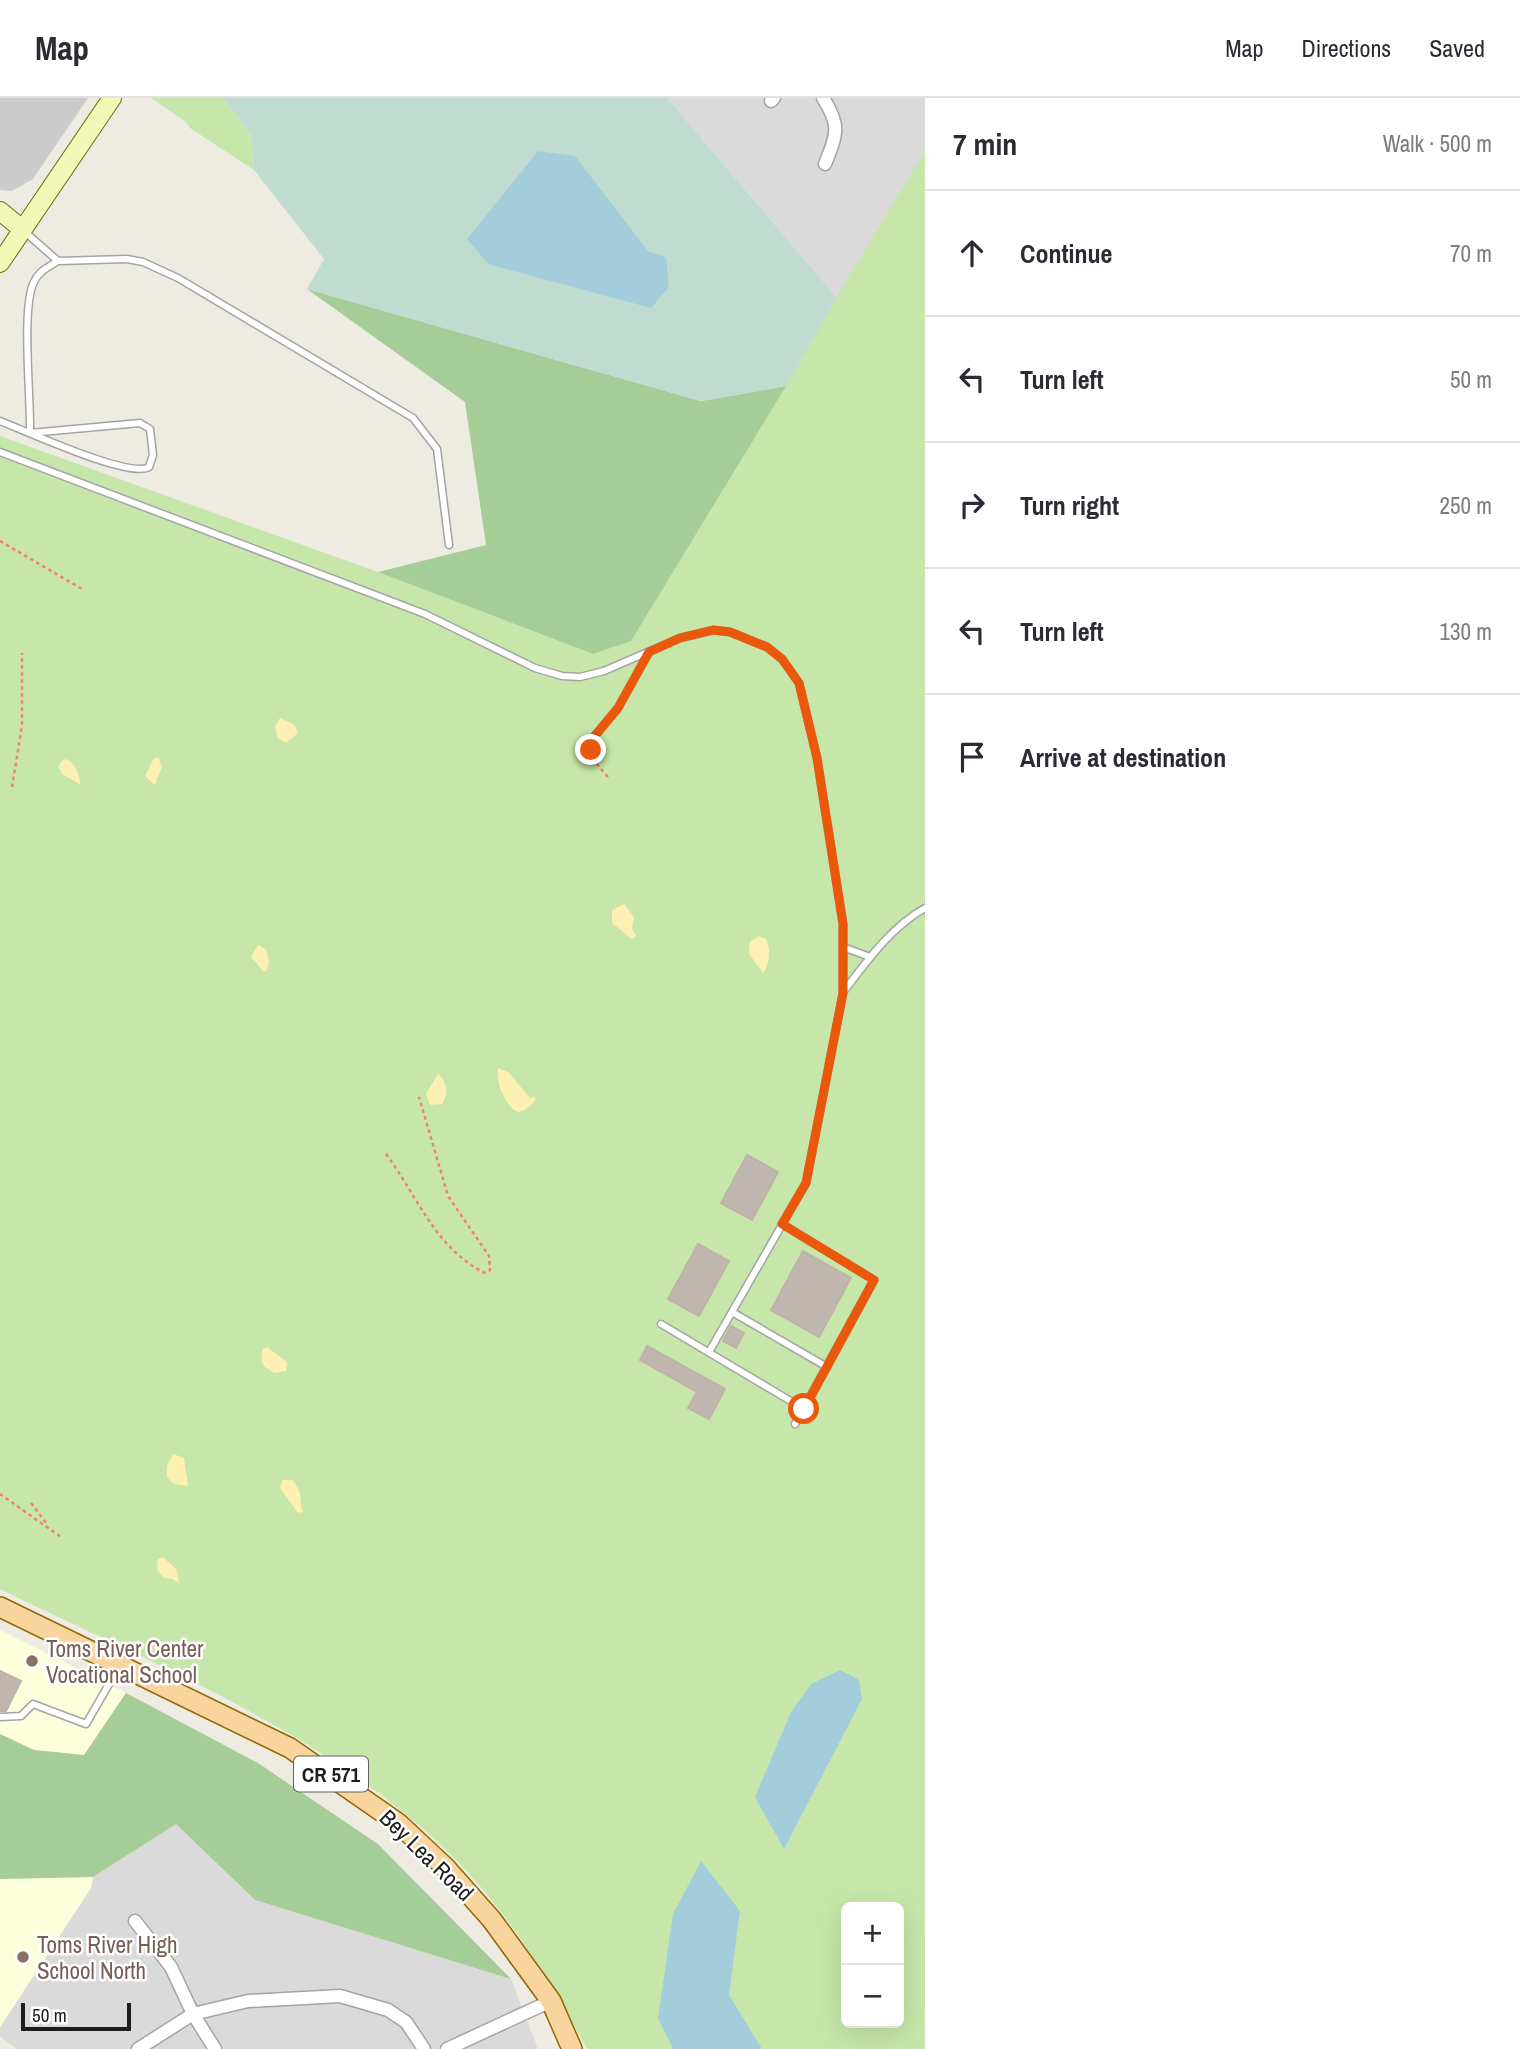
<!DOCTYPE html>
<html lang="en">
<head>
<meta charset="utf-8">
<style>
  :root { --surface:#fff; --page:#f7f7f7; --text:#2b2b33; --muted:#7c7c81; --line:#e1e1e2 }
  body { margin:0; font-family:"Archivo Narrow",sans-serif; background:var(--page); color:var(--text) }
  .controls { position:absolute; right:21px; bottom:21px; display:grid; overflow:hidden; border-radius:10px; box-shadow:0 7px 28px #0002 }
  .controls button { width:63px; height:63px; display:grid; place-items:center; padding:0; border:0; border-bottom:2px solid var(--line); background:var(--surface); color:var(--text); font:35px sans-serif }
  .scale { position:absolute; left:21px; bottom:18px; width:110px; box-sizing:border-box; padding-left:7px; border:4px solid #1d1d1d; border-top:0; font-size:19px; line-height:24px; white-space:nowrap; color:#1d1d1d; -webkit-text-stroke:5px #fff; paint-order:stroke }
  .stop { position:absolute; width:21px; height:21px; margin:-16px; border:5px solid #ea580c; border-radius:50%; background:#fff }
  .stop.end { background:#ea580c; border-color:#fff; box-shadow:0 2px 7px #0008 }
  .list { margin:0; padding:0; list-style:none }
  h2 { display:flex; justify-content:space-between; align-items:center; height:91px; margin:0; padding:0 28px; font-size:30px }
  h2 small { font-size:23px; font-weight:400; color:var(--muted) }
  .list li { display:grid; grid-template-columns:46px 1fr auto; gap:21px; align-items:center; box-sizing:border-box; height:126px; padding:0 28px; border-top:2px solid var(--line) }
  .list b { display:block; font-size:26px; white-space:nowrap }
  .list em { font-size:23px; font-style:normal; color:var(--muted) }
  .icon { flex:none; width:38px; height:38px; fill:none; stroke:currentColor; stroke-width:2; stroke-linecap:round; stroke-linejoin:round }
  .map { position:relative; flex:none; width:925px; height:1951px; overflow:hidden }
  header { display:flex; align-items:center; gap:42px; box-sizing:border-box; height:98px; padding:0 35px; background:var(--surface); border-bottom:2px solid var(--line) }
  header strong { font-size:33px }
  nav { display:flex; gap:38px; margin-inline-start:auto; font-size:24px }
  main { display:flex }
  aside { flex:1; background:var(--surface) }
  .map>svg:first-child { display:block }
</style>
</head>
<body>
<header>
<strong>Map</strong>
<nav><a>Map</a><a>Directions</a><a>Saved</a></nav>
</header>
<main>
<div class="map">
<svg width="925" height="1951" viewBox="0 0 925 1951">
  <rect width="100%" height="100%" fill="#eeebe3"/>
  <path fill="#dbdada" d="M667,0h258v52l-88,148z
    M176,1726l79,76 256,79 27,70h-521l-17,-12v-10l91,-139 2,-11z"/>
  <path fill="#fdfedc" d="M0,1532l126,63 -42,62 -50,-5 -34,-16z
    M93,1779l-2,11 -91,139v-148z"/>
  <path fill="#cbcbcb" d="M0,0h88l-55,81 -21,12 -12,-1z"/>
  <path fill="#c6e7a9" fill-rule="evenodd" d="M151,0h72l28,37 3,35 -64,-42 -4,-6z
    M925,52v1899h-338c-37,-68 -78,-136 -133,-191 -123,-124 -299,-193 -454,-269v-1153l378,136 215,82 38,-14zM846,1809h53v116h-53z"/>
  <path fill="#a6cd98" d="M307,191l394,112 85,-15 -155,255 -38,13 -215,-82 108,-27 -21,-143z
    M126,1595l132,70 120,81 133,135 -256,-79 -79,-76 -83,53 -93,2v-145l34,16 50,5z"/>
  <path fill="#c0dcd0" fill-rule="evenodd" d="M223,0h444l170,200 -51,88 -85,15 -394,-112 17,-30 -70,-89 -3,-35zM621,120l27,33 18,6 -178,7z"/>
  <path fill="#fdf0b2" d="M280,620c9,5 15,3 18,15l-12,10 -8,-5 -3,-11z
    M154,660h5l3,9 -7,18 -10,-9z
    M64,661c13,3 14,15 17,26l-19,-11 -4,-8z
    M624,806l10,13 -2,12 4,7 -4,3 -20,-16v-13z
    M759,838l7,3c5,10 4,26 -3,34l-14,-19 1,-12z
    M258,847l8,4 3,13 -2,9 -3,1 -13,-15z
    M498,970l10,4 22,26 4,-1 2,3 -11,10 -7,2c-14,-7 -22,-29 -20,-44z
    M438,976c9,8 11,19 4,30l-12,1 -4,-11z
    M267,1249l20,15 -1,9 -12,2c-13,-8 -14,-10 -11,-24z
    M173,1356l11,4 4,28 -14,-2 -7,-7v-11z
    M283,1382h9c13,15 6,18 11,32l-5,1 -18,-25z
    M163,1459l14,13 2,14 -6,-5 -9,-1 -7,-8 1,-11z"/>
  <path fill="#a4cddb" d="M538,53l37,5 73,95 18,6 3,30 -18,21 -163,-44 -21,-25z
    M840,1572l19,10 3,19 -78,150 -29,-52 36,-85 20,-28z
    M701,1763l39,50 -11,84 33,54h-89l-15,-31 15,-104z"/>
  <path fill="#beb6af" stroke="#bfb2a6" stroke-width="2" d="M747,1057l31,17 -26,48 -31,-17z
    M698,1146l31,17 -30,55 -31,-17z
    M803,1153l48,27 -32,59 -48,-27z
    M731,1228l13,7 -8,15 -13,-7z
    M647,1248l78,43 -16,30 -21,-11 9,-16 -57,-32z
    M0,1573l21,10 -15,30h-6z"/>
  <g fill="none" stroke-linecap="round" stroke-linejoin="round">
    <defs>
      <path id="lane" d="M25,134l33,29c-10,6 -19,10 -24,21 -13,25 -3,117 -4,151
        M58,163l69,-2 16,3 35,16 235,140 24,31 12,96
        M0,323c26,10 130,58 149,46l4,-12 -3,-26 -10,-6 -110,10
        M0,354l425,162 110,54 27,8 18,1 24,-6 76,-33 34,-8 16,2 37,15 15,12 17,24 18,75 26,166v69l-37,190 -97,169
        M843,849l27,10
        M844,893c23,-30 47,-64 81,-83
        M782,1126l92,56 -79,144
        M732,1214l95,55
        M661,1226l143,85
        M0,1619l21,-1 12,-12 53,20 33,-57"/>
      <path id="street" d="M823,0c18,28 14,36 2,66
        M771,3l3,-3
        M135,1823l36,46 22,47 22,35
        M138,1951l55,-35 55,-13 92,-5 48,14 18,12 18,27
        M447,1951l104,-48"/>
      <path id="secondary" d="M0,113l22,18
        M0,165l112,-165"/>
      <path id="primary" d="M0,1509l290,141 108,75 48,45 46,52 59,81 21,48"/>
    </defs>
    <use href="#lane" stroke="#a4a4a4" stroke-width="9"/>
    <use href="#street" stroke="#a4a4a4" stroke-width="15"/>
    <use href="#secondary" stroke="#627107" stroke-width="20"/>
    <use href="#primary" stroke="#926703" stroke-width="22"/>
    <path stroke="#f67e6c" stroke-width="2.5" stroke-dasharray="3.5 3.5" stroke-linecap="butt" d="M0,443l82,48
      M608,679c-30,-31 -13,-42 9,-67 11,-12 18,-29 25,-43
      M12,689l10,-61v-73
      M386,1056c32,43 49,94 99,119l5,-3 -1,-14 -41,-60 -29,-99
      M0,1396l61,43
      M31,1405l16,21"/>
    <use href="#lane" stroke="#fff" stroke-width="6"/>
    <use href="#street" stroke="#fff" stroke-width="12"/>
    <use href="#secondary" stroke="#f3f8b7" stroke-width="18"/>
    <use href="#primary" stroke="#f9d49c" stroke-width="19"/>
  </g>
  <g fill="none" stroke-linecap="round" stroke-linejoin="round">
    <path stroke="#ea580c" stroke-width="9" d="M591,652l2,-12 25,-30 31,-56 31,-14 33,-8 17,2 37,15 15,12 17,24 18,75 26,166v69l-37,190 -24,41 92,56 -70,129"/>
  </g>
  <g fill="#8d6e63" stroke="#fff" stroke-width="2.5">
    <circle cx="32" cy="1563" r="7"/>
    <circle cx="23" cy="1859" r="7"/>
  </g>
  <g text-anchor="middle" dominant-baseline="central" stroke-width="5" stroke-linejoin="round" paint-order="stroke">
    <rect fill="#fff" stroke="#616161" stroke-width="2" x="294" y="1658.5" width="74" height="35" rx="5"/>
    <g font-size="21" font-weight="bold" fill="#1d1d1d">
      <text x="331" y="1676">CR 571</text>
    </g>
    <g font-size="23" fill="#785e54" stroke="#fff" text-anchor="start">
      <text x="46" y="1550">Toms River Center<tspan x="46" dy="26">Vocational School</tspan></text>
      <text x="37" y="1846">Toms River High<tspan x="37" dy="26">School North</tspan></text>
    </g>
    <g font-size="23" fill="#1d1d1d" stroke="#fff">
      <text transform="translate(427 1757) rotate(44)">Bey Lea Road</text>
    </g>
  </g>
</svg>
<div class="controls">
<button>+</button>
<button>−</button>
</div>
<div class="scale">50 m</div>
<div class="stop" style="left:804px;top:1311px"></div>
<div class="stop end" style="left:591px;top:652px"></div>
</div>
<aside>
<h2>7 min<small>Walk · 500 m</small></h2>
<ul class="list">
<li><svg class="icon" aria-label="ahead" viewBox="0 0 24 24"><path d="M12 20V5M6 11l6-6 6 6"/></svg><div><b>Continue</b></div><em>70 m</em></li>
<li><svg class="icon" aria-label="left" viewBox="0 0 24 24"><path d="M17 20v-9H6M10 6l-5 5 5 5"/></svg><div><b>Turn left</b></div><em>50 m</em></li>
<li><svg class="icon" aria-label="right" viewBox="0 0 24 24"><path d="M7 20v-9h11M14 6l5 5-5 5"/></svg><div><b>Turn right</b></div><em>250 m</em></li>
<li><svg class="icon" aria-label="left" viewBox="0 0 24 24"><path d="M17 20v-9H6M10 6l-5 5 5 5"/></svg><div><b>Turn left</b></div><em>130 m</em></li>
<li><svg class="icon" aria-label="arrive" viewBox="0 0 24 24"><path d="M6 21V4h12l-3 4 3 4H6"/></svg><div><b>Arrive at destination</b></div></li>
</ul>
</aside>
</main>
</body>
</html>
